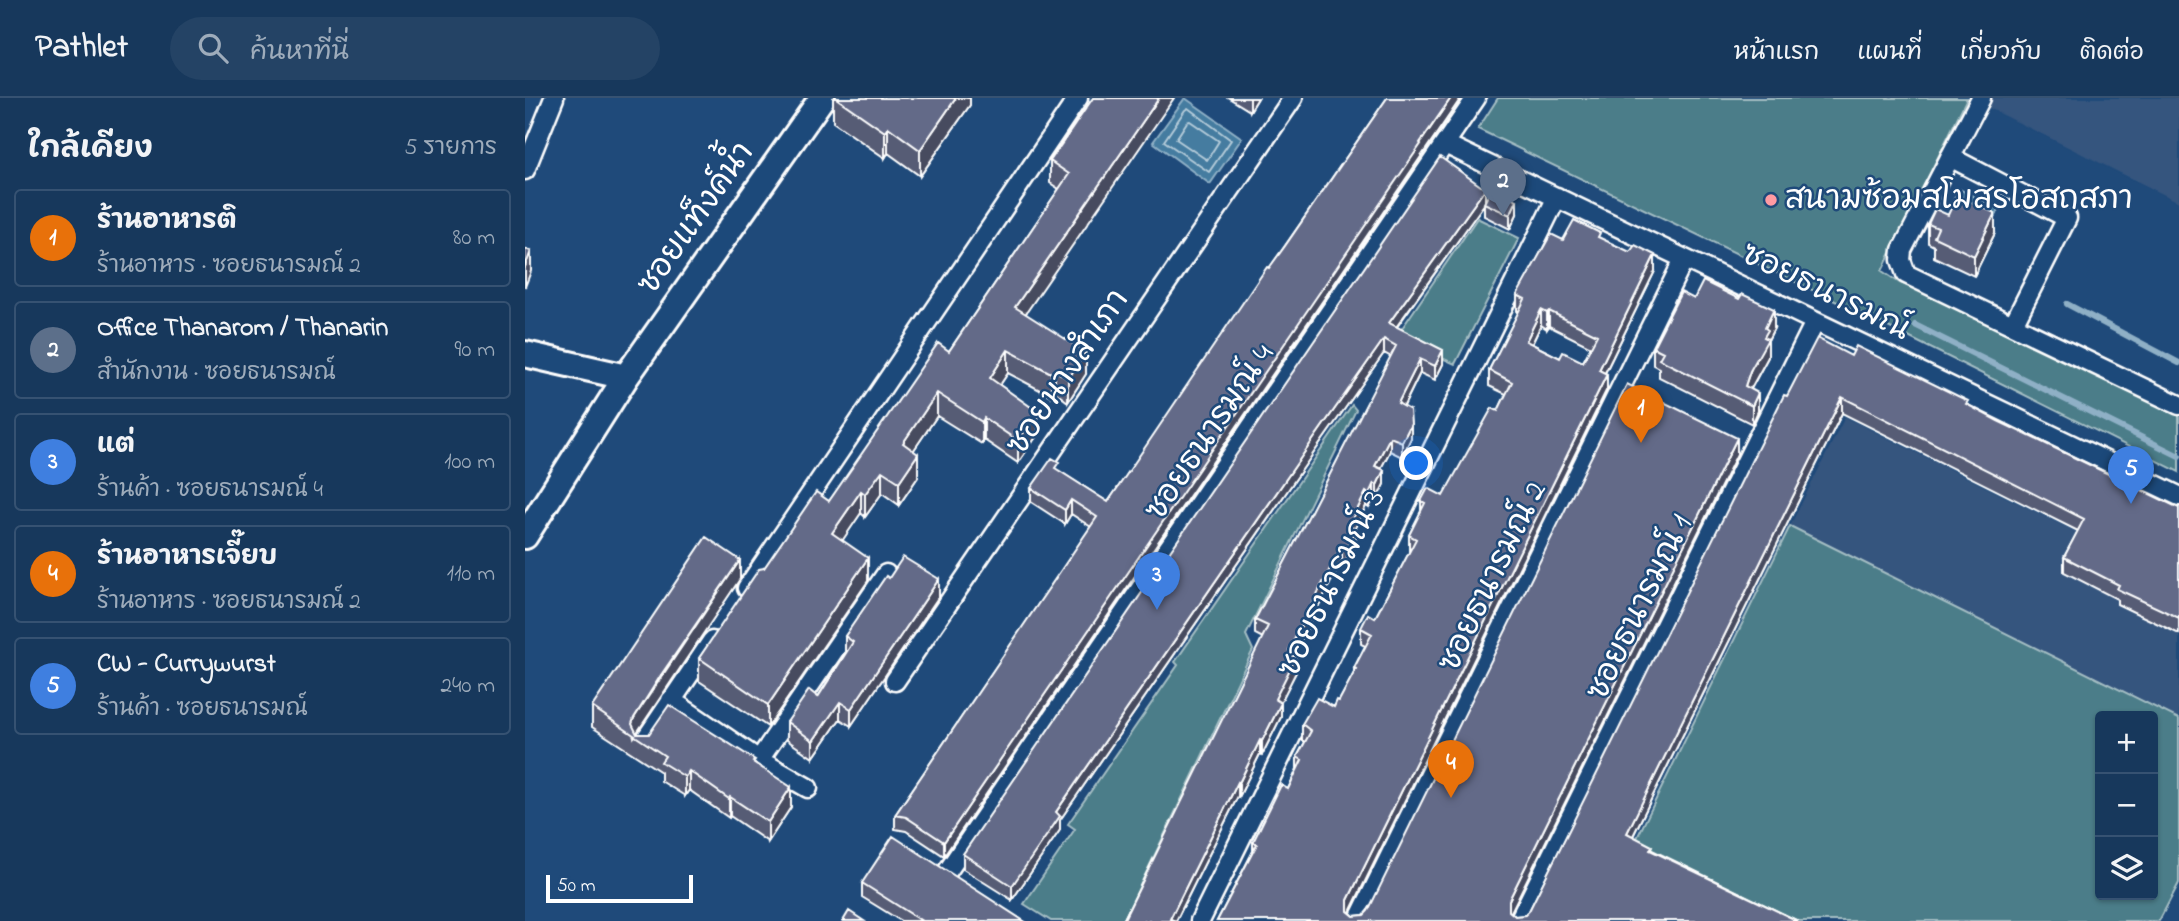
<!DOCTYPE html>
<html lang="th">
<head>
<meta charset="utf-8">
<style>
  :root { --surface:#17385c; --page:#244365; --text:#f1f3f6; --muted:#9eacbb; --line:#365272; --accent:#ff9aa2 }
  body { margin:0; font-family:"Indie Flower","Playpen Sans Thai",sans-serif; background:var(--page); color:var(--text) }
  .controls { position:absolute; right:21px; bottom:21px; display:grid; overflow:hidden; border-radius:7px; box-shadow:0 2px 5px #0004 }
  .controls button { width:63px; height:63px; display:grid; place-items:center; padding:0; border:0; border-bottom:2px solid var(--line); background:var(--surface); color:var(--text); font:35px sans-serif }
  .scale { position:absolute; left:21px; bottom:18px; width:147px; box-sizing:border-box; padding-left:7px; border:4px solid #fff; border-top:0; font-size:19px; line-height:24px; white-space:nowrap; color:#fff; -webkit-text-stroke:5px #1f4a7a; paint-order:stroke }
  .you { position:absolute; left:892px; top:366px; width:24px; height:24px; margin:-18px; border:5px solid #fff; border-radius:50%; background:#1a73e8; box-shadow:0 0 0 10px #1a73e833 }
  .badge { display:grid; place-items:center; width:46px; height:46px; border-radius:50%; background:var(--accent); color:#fff; font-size:23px; font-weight:700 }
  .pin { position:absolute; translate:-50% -58px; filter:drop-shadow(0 2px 4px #0008) }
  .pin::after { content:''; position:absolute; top:37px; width:24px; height:21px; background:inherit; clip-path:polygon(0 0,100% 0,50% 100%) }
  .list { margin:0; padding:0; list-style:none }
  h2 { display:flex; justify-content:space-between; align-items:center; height:91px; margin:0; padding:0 28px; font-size:30px }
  h2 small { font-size:23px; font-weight:400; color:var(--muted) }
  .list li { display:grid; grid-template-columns:46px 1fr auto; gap:21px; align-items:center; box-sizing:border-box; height:98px; margin:0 14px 14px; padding:0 14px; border:2px solid var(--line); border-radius:7px }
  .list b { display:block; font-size:26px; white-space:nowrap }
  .list p { margin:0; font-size:23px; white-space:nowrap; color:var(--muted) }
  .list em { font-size:23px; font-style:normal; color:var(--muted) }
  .icon { flex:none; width:38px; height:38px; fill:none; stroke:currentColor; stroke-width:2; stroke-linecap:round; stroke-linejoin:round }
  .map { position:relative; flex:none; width:1654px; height:823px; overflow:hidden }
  header { display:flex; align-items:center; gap:42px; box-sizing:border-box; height:98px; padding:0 35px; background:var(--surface); border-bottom:2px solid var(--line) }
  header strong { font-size:33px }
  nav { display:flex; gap:38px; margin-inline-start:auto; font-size:24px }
  .search { width:490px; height:63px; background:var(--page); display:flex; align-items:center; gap:18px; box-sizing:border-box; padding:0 24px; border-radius:38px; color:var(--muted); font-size:26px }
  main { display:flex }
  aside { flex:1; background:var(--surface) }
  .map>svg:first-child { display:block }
</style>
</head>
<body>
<header>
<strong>Pathlet</strong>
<div class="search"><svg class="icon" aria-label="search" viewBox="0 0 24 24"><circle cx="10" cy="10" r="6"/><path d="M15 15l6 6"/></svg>ค้นหาที่นี่</div>
<nav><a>หน้าแรก</a><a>แผนที่</a><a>เกี่ยวกับ</a><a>ติดต่อ</a></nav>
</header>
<main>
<aside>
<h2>ใกล้เคียง<small>5 รายการ</small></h2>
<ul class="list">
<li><span class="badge" style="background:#e8710a">1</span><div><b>ร้านอาหารติ</b><p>ร้านอาหาร · ซอยธนารมณ์ 2</p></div><em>80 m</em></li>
<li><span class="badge" style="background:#5c6f8a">2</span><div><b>Office Thanarom / Thanarin</b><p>สำนักงาน · ซอยธนารมณ์</p></div><em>90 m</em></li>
<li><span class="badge" style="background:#3f7fe0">3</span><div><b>แต่</b><p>ร้านค้า · ซอยธนารมณ์ 4</p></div><em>100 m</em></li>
<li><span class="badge" style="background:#e8710a">4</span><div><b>ร้านอาหารเจี๊ยบ</b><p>ร้านอาหาร · ซอยธนารมณ์ 2</p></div><em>110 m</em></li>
<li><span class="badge" style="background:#3f7fe0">5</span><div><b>CW - Currywurst</b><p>ร้านค้า · ซอยธนารมณ์</p></div><em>240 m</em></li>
</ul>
</aside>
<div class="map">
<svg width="1654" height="823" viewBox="0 0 1654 823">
  <rect width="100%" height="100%" fill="#1f4a7a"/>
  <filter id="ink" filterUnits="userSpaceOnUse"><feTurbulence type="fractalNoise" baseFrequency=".0143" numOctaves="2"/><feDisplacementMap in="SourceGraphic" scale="14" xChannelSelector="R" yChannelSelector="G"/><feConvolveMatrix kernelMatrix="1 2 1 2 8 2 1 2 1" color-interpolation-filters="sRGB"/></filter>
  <g filter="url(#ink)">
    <path fill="#34547e" d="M1462,0h192v104l-196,-97z
      M1320,319l334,166v136l-389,-193z"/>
    <path fill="#4b7d89" stroke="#a5bec4" stroke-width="2" fill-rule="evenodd" d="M973,0h469l-85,173 18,12 113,42 166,83v64l-319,-159 -382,-184z
      M952,120l42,20 -64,126 -59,-27z
      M827,307l4,5 -110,225 7,15 -130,271h-72l-27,-17 51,-75 -7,-5 110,-159 -3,-3z
      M1265,428l389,193v164l-20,38h-373l-153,-75zM1575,618h53v179h-53z"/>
    <path fill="#447ca0" stroke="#8fb0c6" stroke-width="2" d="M660,0l57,40 -32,46 -57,-42z
      M1434,91l40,20 -6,14 -41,-20z"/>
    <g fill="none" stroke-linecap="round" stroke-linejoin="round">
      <path stroke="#b4cbd9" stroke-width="2" d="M663,10l43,32 -22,32 -45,-31 21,-31z
        M665,23l29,20 -12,19 -31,-21 11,-17z"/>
      <path stroke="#8fb0c6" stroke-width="6" d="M1542,206l112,59
        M1390,227l264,131"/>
      <defs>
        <path id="street" d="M1456,0l-79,152 -1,10 5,14 273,131
          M920,46l734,352
          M1425,59l117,61 -54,107
          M0,72l29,-72
          M222,490l331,-490
          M370,583l398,-583
          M146,602l88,60 49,28
          M118,645l69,-102
          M234,662l127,-186
          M422,774l529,-774
          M675,823l357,-724
          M833,823l326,-662
          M994,823l296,-599"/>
        <path id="secondary" d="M0,256l101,23
          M0,438l101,-159 196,-279"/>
      </defs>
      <use href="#street" stroke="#fff" stroke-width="23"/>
      <use href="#secondary" stroke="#fff" stroke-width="30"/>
      <use href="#street" stroke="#1f4a7a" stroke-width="18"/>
      <use href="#secondary" stroke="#1f4a7a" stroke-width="24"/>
    </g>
    <path fill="#565c75" stroke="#fff" stroke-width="2" fill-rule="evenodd" d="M308,0h137v7l-50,71 -32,-23 -3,5 -52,-36z
      M568,0l-67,216 60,60 -18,28 -13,-10 -4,4 -43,-23 -8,12 38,49 -20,29 -34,-23 -2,4 -45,-28 -24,35 5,26 -19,28 -17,-12 -17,24 -4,-4 -19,27 26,41 -100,146 -69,-46v-23l65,-90 65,-67 120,-150 110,-162 -9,-6v-22z
      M704,0h29l-8,13z
      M862,0h74l-517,758 -38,-25 -11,-2v-14l196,-288 -20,-13 -6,10 -34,-22v-14l28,-17 49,31z
      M960,104l32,12 -7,15 -26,-13v-12l-87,123 46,37 -8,16 -15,-7 -16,33 7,32 -9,19 -12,-6 -9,17 3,16 -7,15 -3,-1 -5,10 -3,-2 -11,22 1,15 -9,19 -5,-2 -49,96 3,16 -16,30 1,15 -19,38 -2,-1 -21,43 -1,-1 -62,125h-53l140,-283 -8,-4v-14l136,-263 -7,-4 -69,98 -255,369v10l-48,70 -49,-31v-15z
      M1423,117l47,18 -21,43 -40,-19v-11l-6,-3v-19z
      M1075,140l55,33 -50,102 2,16 -257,523 4,4 10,-1 373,-461 -226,458 4,4 10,-1 4,-4 258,-515 64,-40 117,49 211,103v126l-62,-30v-5l-53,-27v-15l14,-26 -236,-118 -209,423 19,14 146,71h-581l36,-70v-9l35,-53 9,-20v-12l8,-15 -3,-2v-16l32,-17 5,-6 15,-28v-5l11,-22 -4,-2v-16l14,-10 35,-67h-1v-16l12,-23v-11l22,-5 55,-85 8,-17 -17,-8v-16l30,-58 -2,-1v-16l46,-55zM1016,227l6,4 2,-3 42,21 -8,15 -23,-4 -28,-14z
      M1249,230l-6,12v17l-17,32 7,22 -6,13 -93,-47v-9l-6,-3v-18z
      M364,480l50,18 -88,130 -11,-7 -27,39 -26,-18v-18l31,-25 27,-43v-18z
      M215,481l-104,153 1,2 118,29 36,44 -23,35 -38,-26 -1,2 -40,-28 -4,6 -24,-15v-9l-69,-45v-20z
      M337,785l162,38h-123l-39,-24z"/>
    <path fill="#464b5f" stroke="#fff" stroke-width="2" d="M431,0h14v7l-50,71v-26z
      M634,0h15l-159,231v-22z
      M725,0h8l-8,13z
      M926,0h10l-517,758v-14z
      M363,29v26l-3,5v-26z
      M960,91v14l-96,134v-14z
      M992,102v14l-7,15v-14z
      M1470,115v20l-21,43v-20z
      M6,153v20l-6,16v-20z
      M1130,157v16l-56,114v-15z
      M1249,211v19l-6,12v17l-18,33 -5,14v-18l20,-58z
      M1016,212v15l-15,31v-15z
      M1024,213v15l-2,3v-16z
      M859,241v14l-69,98 -255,369v10l-48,70v-14l44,-74 259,-375z
      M483,252v23l-18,27v-22z
      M918,252v14l-8,16v-14z
      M561,254v22l-18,28v-23z
      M895,261v14l-22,45v-15z
      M530,272v22l-4,4v-23z
      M1082,276v15l-259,527v-16z
      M412,295v23l-34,50v-23z
      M1233,295v18l-6,13v-18z
      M1317,299v16l-215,435v-15z
      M513,314v22l-20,29v-22z
      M459,320v22l-2,4v-22z
      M886,326v14l-9,19v-15z
      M865,339v14l-15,29v-14z
      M1212,340v16l-228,462v-16z
      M393,356v23l-19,28v-23z
      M859,372v14l-7,15v-14z
      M357,373v22l-17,24v-23z
      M849,385v15l-5,10v-14z
      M336,393v22l-29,43v-23z
      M841,394v14l-17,34v-14z
      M546,402v14l-6,10v-14z
      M831,431v14l-9,19v-14z
      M817,447v15l-49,96 3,1v15l-21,42v-15l14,-49z
      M343,460v23l-100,146v-22z
      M215,462v19l-106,158 -2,-13 2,-6z
      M414,481v17l-88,130v-17z
      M315,604v17l-27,39v-17z
      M756,605v14l-19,38v-14z
      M735,642v14l-21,43v-14z
      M164,673v19l-4,6v-19z
      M713,684v14l-62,125 -6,-2z
      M266,689v20l-23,35v-20z
      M205,699v19l-1,2v-19z"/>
    <path fill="#646b88" stroke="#fff" stroke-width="2" fill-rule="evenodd" d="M311,0h120l-36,52 -32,-23 -3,5z
      M568,0h66l-144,209 71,45 -18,27 -13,-9 -4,3 -43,-23 -18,28 48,34 -20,29 -34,-23 -2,4 -45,-29 -34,50 15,11 -19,28 -17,-11 -17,23 -4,-3 -29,42 36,25 -100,147 -69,-47 60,-89 5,-1 52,-76 13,9 109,-158 11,8 120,-177 -19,-13z
      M862,0h64l-31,45 1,1 -477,698 -38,-25 -11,-2 202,-298 -26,-17 -6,10 -34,-22 21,-30 7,4 -4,6 53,34 159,-235 2,1 16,-22z
      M915,59l45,32 -96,134 54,27 -8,16 -15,-7 -22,44 12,7 1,14 -9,18 -12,-5 -15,29 9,4 -7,15 -3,-2 -5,11 -3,-2 -17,34 7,3 -9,19 -5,-3 -53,105 4,2 -2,3 5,2 -21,42 6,4 -19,38 -2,-1 -21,43 -1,-1 -68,137 5,2h-52l145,-295 -13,-6 141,-274 -12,-7 -69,98 -259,375 4,4 -48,70 -49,-32z
      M967,90l25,12 -7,15 -26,-12z
      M1432,97l38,18 -21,43 -40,-19 4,-9 -10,-4 7,-15 13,6z
      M1049,122l26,13 -2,4 32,15 5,-7 20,10 -56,115 8,4 -259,526v11l6,5 10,-1 4,-4 259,-527 110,54 -228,462v11l6,5 10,-1 4,-4 255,-516 3,1 30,-58 34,18 5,-10 112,55 -2,3 32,17 181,87v110l-62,-29 2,-4 -55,-28 20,-38 -242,-122 -215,436 25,13 -2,4 148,71h-581l40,-77 -4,-2 28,-57 7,4 14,-29 -5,-3 14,-26 -9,-7 15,-26 17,9 3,-7 2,1 17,-32 -2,-1 18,-34 -11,-6 7,-14 7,4 41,-79 -7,-4 16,-32 -4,-2 7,-13 15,8 49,-88 6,3 14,-29 -23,-12 36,-71 -8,-4 34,-61 12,6zM1016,212l6,3 2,-2 48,24 -14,27 -20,-10 -3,6 -34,-17z
      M0,151l6,2 -6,16z
      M1178,183l36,18 3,-5 32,15 -9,19 3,2 -4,7 4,2 -18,32 -5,15 13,7 -6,13 -93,-47 4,-7 -10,-5 28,-55 13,7z
      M181,439l34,23 -79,115 -27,43 -2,6 5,10h12l20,-29 86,55 -2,2 38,25 -23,35 -38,-25 -1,2 -40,-28 -4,6 -24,-15 4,-6 -73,-49z
      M378,459l36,22 -88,130 -11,-7 -27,39 -26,-19 22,-32 9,7 35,-55 -8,-6 41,-60 3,2z
      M368,738l131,85h-102l-60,-38z
      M324,813l15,10h-21z"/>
  </g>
  <circle fill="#ff9aa2" stroke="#1f4a7a" stroke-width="2.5" cx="1246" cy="102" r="7"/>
  <g text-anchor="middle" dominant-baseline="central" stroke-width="5" stroke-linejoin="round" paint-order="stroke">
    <g font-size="32" fill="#fff" stroke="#1f4a7a" text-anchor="start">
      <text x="1260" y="102">สนามซ้อมสโมสรโอสถสภา</text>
    </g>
    <g font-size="32" fill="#fff" stroke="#1f4a7a">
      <text transform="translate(172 121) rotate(-55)">ซอยแท็งค์น้ำ</text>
      <text transform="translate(1300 195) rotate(26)">ซอยธนารมณ์</text>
      <text transform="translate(544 275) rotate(-56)">ซอยนางสำเภา</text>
      <text transform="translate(686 335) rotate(-56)">ซอยธนารมณ์ 4</text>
      <text transform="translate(969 479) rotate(-64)">ซอยธนารมณ์ 2</text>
      <text transform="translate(808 486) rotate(-64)">ซอยธนารมณ์ 3</text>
      <text transform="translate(1116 510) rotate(-64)">ซอยธนารมณ์ 1</text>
    </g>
  </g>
</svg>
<div class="controls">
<button>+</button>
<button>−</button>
<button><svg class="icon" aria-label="layers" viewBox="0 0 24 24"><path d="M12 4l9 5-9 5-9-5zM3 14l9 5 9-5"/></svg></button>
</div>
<div class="scale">50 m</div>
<div class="you"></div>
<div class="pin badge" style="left:1116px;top:345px;background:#e8710a">1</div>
<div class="pin badge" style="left:978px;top:118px;background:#5c6f8a">2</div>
<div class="pin badge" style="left:632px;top:512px;background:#3f7fe0">3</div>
<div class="pin badge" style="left:926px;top:700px;background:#e8710a">4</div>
<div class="pin badge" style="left:1606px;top:406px;background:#3f7fe0">5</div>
</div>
</main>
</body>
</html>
